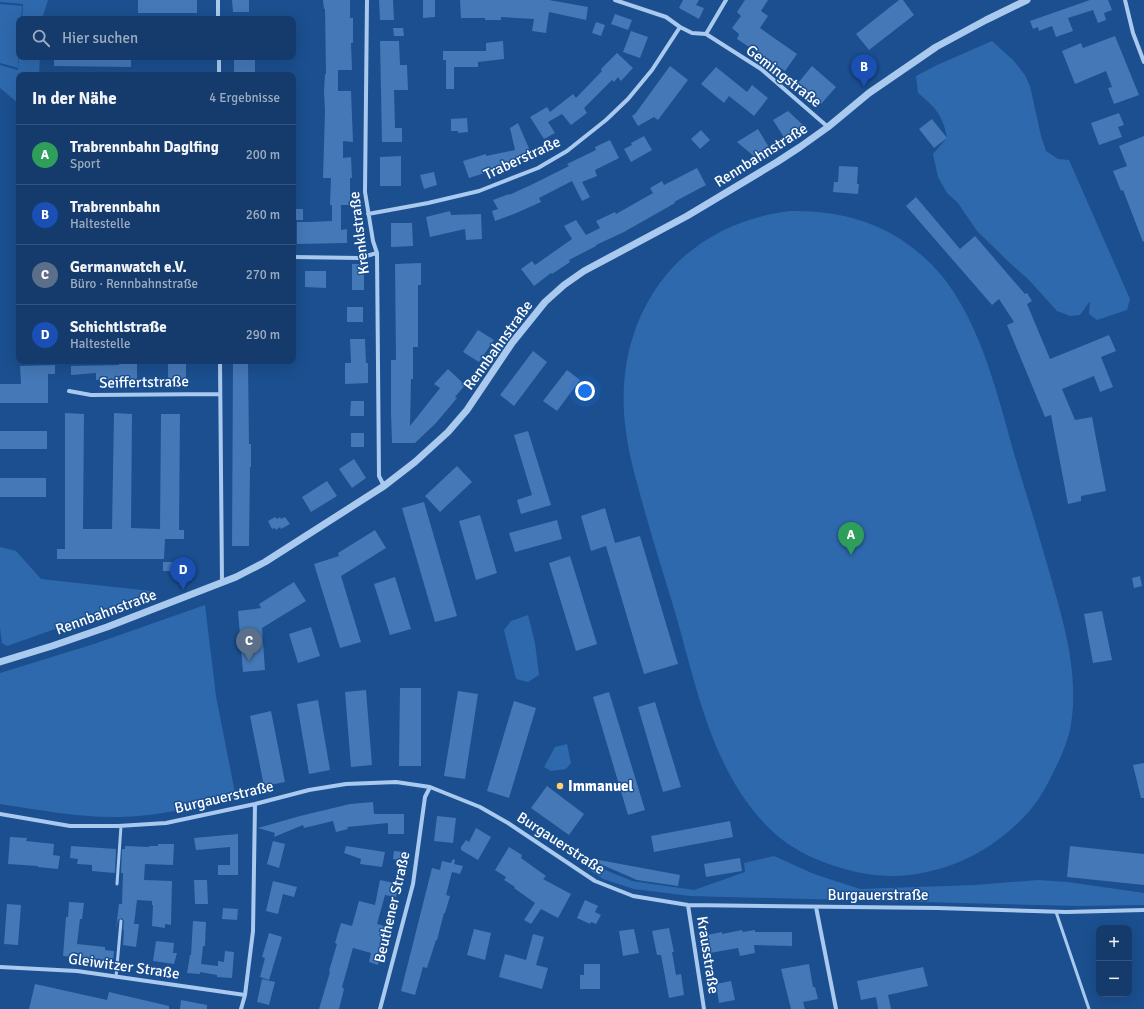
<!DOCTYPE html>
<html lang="de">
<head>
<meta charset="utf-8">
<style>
  :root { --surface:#143b6b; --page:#214673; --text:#f1f3f6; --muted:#9dadc1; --line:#33557e; --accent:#ffd166 }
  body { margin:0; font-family:Signika,sans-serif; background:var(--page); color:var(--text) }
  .controls { position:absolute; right:12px; bottom:12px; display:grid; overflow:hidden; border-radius:8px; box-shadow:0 4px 16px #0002 }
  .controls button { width:36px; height:36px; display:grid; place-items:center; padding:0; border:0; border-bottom:1px solid var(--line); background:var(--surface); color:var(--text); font:20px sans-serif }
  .you { position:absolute; left:585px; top:391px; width:14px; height:14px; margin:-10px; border:3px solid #fff; border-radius:50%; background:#1a73e8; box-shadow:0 0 0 6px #1a73e833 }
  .badge { display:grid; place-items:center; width:26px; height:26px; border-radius:50%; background:var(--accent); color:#fff; font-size:13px; font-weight:700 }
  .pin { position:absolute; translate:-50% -33px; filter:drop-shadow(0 1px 2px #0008) }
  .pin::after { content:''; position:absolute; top:21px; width:14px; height:12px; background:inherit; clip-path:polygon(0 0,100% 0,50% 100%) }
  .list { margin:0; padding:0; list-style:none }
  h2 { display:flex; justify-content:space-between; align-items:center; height:52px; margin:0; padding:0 16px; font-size:17px }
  h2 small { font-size:13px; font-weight:400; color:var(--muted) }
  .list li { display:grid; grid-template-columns:26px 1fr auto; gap:12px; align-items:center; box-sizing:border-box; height:60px; padding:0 16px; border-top:1px solid var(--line) }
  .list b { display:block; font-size:15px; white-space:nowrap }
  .list p { margin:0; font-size:13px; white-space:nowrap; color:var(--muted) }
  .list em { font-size:13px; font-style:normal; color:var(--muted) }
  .icon { flex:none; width:22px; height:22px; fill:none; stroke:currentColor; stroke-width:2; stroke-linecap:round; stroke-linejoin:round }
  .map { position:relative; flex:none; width:1144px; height:1009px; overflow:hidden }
  .search { position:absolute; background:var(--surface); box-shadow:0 4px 16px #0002; left:16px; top:16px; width:280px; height:44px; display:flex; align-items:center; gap:10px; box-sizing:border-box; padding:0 14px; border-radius:8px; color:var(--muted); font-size:15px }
  .panel { position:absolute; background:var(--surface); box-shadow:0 4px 16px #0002; left:16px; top:72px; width:280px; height:292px; border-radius:8px }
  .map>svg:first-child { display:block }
</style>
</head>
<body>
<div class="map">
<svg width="1144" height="1009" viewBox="0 0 1144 1009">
  <rect width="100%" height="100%" fill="#1b4f8f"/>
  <path fill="#2e69ad" d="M0,0h48l-6,19h-20l1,-15 -23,-2z
    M0,4l22,2 -1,13h-2l-1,49 -18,-5z
    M992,41l21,19 12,15 5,11 11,50 5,15 12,8 11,1 61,139 -3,11 -30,10 -8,-6 1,-13 -10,14 -10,1 -13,-5 -29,-32 -17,-15 -34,-33 -19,-28 -11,-10 -9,-16 -5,-23 14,-16c-4,-23 -12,-31 -29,-45l-2,-17 21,-11z
    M19,57h21l-1,18h-20v29l-19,-16v-23l18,5z
    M790,211c53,-1 100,13 138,50 53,50 71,142 91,209 10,32 19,63 28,94 15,53 34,110 23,166 -4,17 -12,33 -20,49 -8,16 -18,31 -31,43 -32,30 -65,47 -109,53 -44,6 -109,-14 -140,-46 -58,-57 -73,-141 -95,-217 -11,-37 -23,-73 -33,-111 -6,-22 -13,-45 -16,-69 -9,-62 7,-126 53,-171 31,-29 69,-45 111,-50z
    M0,547l16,4 25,28 110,12v4l-144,51 -5,-3 -2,-15z
    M205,605l11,91 20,102c-38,8 -76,18 -115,19 -41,1 -81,-7 -121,-13v-131l94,-29z
    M528,615l7,28 4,32 -11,7 -12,-3 -12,-49 7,-9z
    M567,744l4,19 -5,6 -15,2 -7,-4 11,-20z
    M774,856l40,18 46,15 114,-4 64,-5 30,2 76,11v12l-67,1 -387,-10 -56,-7 -31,-10 -15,-10 3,-5 41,17 62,9 51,-18 -1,-9z"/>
  <path fill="#4478b7" d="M138,0h59v13h-59z
    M232,0h17v12h-16z
    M323,0h27v18h3v25h-2l1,27h-14v21h13l2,51 -10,-1v17l8,-1 1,21h-2v27h-9v25l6,-1v14l-50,1v-22h13l22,-1v-16h-2l1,-27h-8l2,-67 -1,-20 1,-17h1l-1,-65h-1z
    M379,0h14l1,20h-14z
    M423,0h12v17l-12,1z
    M460,0h89l39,7 -2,13 -37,-8 -3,21 -14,-2 2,-12 -33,-2v3h-16v-2h-24z
    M683,0h16l-3,5 8,3 -5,11 -20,-11z
    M745,0h23l-7,11 7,5 -8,12 37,26 -12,17 -36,-25v1l-12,-8 2,-5 -7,-6 9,-12 -4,-4z
    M899,0h4l11,15 -45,35 -13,-16z
    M1090,0h18l4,10 -8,3 2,7 -8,3 -5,-13 -25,8 5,13 -17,6 -4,-11 -13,5 -1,-4 -5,2 -3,-8z
    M615,14l17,6 -4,10 -17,-6z
    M596,22l9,3 -4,11 -9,-3z
    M393,28h10l1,8h-10z
    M631,31l17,6 -8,21 -17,-6z
    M1115,36l24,59 -25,9 -6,-16 4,-1 -6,-16 -31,13 -13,-33 19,-8 2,5z
    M380,41h19l1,24h7l1,25h-14l1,38h7v14h-20z
    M503,41l1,18 -26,3v5h-24v22h-8v-29h-3v-9h43v-8z
    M617,53l16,15 -12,13 -3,-4 -4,5 -2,-2 -28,28 3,5 -16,12 -9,-11 -14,8 7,11 -11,6 -14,-22 17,-10 3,5 23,-18 3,4 26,-27 -1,-2z
    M54,57h77v10l-77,-1z
    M234,57h21v18h-21z
    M670,66l18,14 -30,40 -4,-3 -16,9 -6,-10 3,-2z
    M812,66l24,21 -15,17 -23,-21z
    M716,67l31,25 5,-7 16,13 -14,18 -25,-20 -5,7 -23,-19z
    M788,111l15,14 -7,8 -11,6 -12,-19z
    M1119,113l5,12 -6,2 4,10 -23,8 -8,-22z
    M467,118l1,14 -10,1v-2h-7v-12z
    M932,119l15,19 -13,10 -15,-19z
    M518,123l13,30 -20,9v3l-20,5v1l-22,7 -6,-17 23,-7v2l29,-6 -5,-22z
    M758,129l12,20 -14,9 -19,-16z
    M701,130l9,10 -10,9 -9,-10z
    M644,136l8,14 -21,12 -7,-13 8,-4 -1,-2z
    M1144,136v105l-1,1 -20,-52 -2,1 -8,-20 14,-5 -8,-20z
    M610,140l9,18 -24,12 2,6 -15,6 8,15 -8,4 -10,-20 -33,17 2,4 -27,12 -19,7 -3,-10 6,-2 -5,-9 16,-6v1l24,-11 36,-18 -2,-2 29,-14 -1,-3z
    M401,156v30h-21v-29z
    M839,166l19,1 -1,17h2l-1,10 -25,-2 1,-10h4z
    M697,168l9,17 -32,17 1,1 -51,29 -28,13v1l-27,14 1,2 -18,12 -1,-1 -17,13 -13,-17 11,-8 3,4 37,-26 -8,-13 12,-6 10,15 14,-7 -4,-7 19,-9 1,2 37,-21 -3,-5 12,-7 2,4z
    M434,172l3,13 -13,4 -4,-14z
    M916,197l44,52 15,-13 50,58 2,-1 5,8 -5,3 23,55 59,-24 7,16 -15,6 12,30 -13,5 -6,-16 -32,13 13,31 17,-3 14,74 -25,5v5l-13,3 -17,-89 -6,2 -38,-92 7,-3 -15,-23 -7,6 -86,-99z
    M294,209h9v11h-9z
    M450,211l1,4 30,-1 1,25 -16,1 -1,-11 -35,8 -4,-20z
    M391,223h21l1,23 -22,1z
    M421,263v22h-3v62h-5v32h-2l-1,47 30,-38 -6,-4 14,-15 17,16 -10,12 2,1 -21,25 -21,20h-23l-1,-30v-53h5l-1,-96z
    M352,264h12v26h-12z
    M305,271h21v17l-21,-1z
    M347,307h16v15h-16z
    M478,330l16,10 -15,22 -16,-10z
    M350,339h15l1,24h2v20l-23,1v-21h6z
    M533,351l14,11 -33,44 -14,-11z
    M119,361h18v22h-18v-3h-23v-7l-25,2v-9l48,-1z
    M168,361h18v22h-18z
    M233,361h15l1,83h2v23h-1l-1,79h-17z
    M55,365v9h-7v29h-48v-19h21l-1,-18z
    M567,370l13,10 -23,31 -14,-10z
    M351,401h13v15h-14z
    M65,413l19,1 -1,115h29l2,-116 18,1 -1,114 29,1 1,-115h19l-1,116h5v9h-19l-1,20h-107v-10h8z
    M0,431h47v18h-47z
    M528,431l23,74 -30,9 -4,-14 15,-5 -18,-60z
    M351,433h13v14h-13z
    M354,459l12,19 -14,10 -13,-19z
    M457,466l15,16 -32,30 -15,-16z
    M0,478h46v19h-46z
    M327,481l10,15 -26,16 -9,-15z
    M424,502l33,114 -22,6 -33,-114z
    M605,508l10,35 25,-7 38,128 -34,10 -38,-128 -15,5 -10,-35z
    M480,515l17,58 -21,7 -17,-59z
    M275,517l2,2 3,-2 1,2 4,-2 5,7 -9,5 -1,-2 -4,3 -1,-2 -3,1 -4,-8z
    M557,520l5,19 -47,13 -6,-19z
    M375,530l11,18 -45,28 20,66 -21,6 -26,-84 25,-8 -1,-3z
    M570,556l27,88 -21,7 -27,-88z
    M163,562h30v9h-30z
    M1140,576l2,10 -8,2 -2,-10z
    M395,577l16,52 -21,6 -16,-51z
    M294,582l12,19 -44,27 3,42 -22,2 -5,-61 23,-3 -2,-4z
    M1102,611l10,49 -19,3 -9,-49z
    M311,627l9,29 -22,7 -9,-29z
    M400,688h21v78h-22z
    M366,690l6,75 -21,2 -6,-75z
    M458,691l20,3 -13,85 -21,-3z
    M609,692l36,118 -17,5 -35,-118z
    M318,700l12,70 -21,4 -12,-70z
    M514,701l22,7 -27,90 -22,-7z
    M655,702l26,85 -18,5 -25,-85z
    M271,711l14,71 -21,4 -14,-70z
    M1144,763v35h-3l-8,-33z
    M547,786l37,28 -15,21 -38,-27z
    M373,802l1,12h30v20h-16v-11l-41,4 1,2 -12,3 -3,-11 -29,7 -1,-3 -29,12 1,-4 -17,-5 42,-12 50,-12z
    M437,816l19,2 -3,25 -19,-2z
    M730,821l3,16 -79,15 -3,-16z
    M476,828l15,9 -13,23 -17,-10v-3l5,-7 3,2z
    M238,834v41h-20v-10h12v-18l-34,3 -2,-12z
    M10,837l17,1 -1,3 28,3 -1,11 7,1 -2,13 -20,-2v-1l-30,-2z
    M273,841l12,3 -6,24 -12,-4z
    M158,844h16l-1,21 -28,-1 -1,16 28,1 -1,44 -6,-1v4l-13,-2 1,-21h-1v-4l-15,-1 -3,24h5l-3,23 -13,-2 1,-15h-1l1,-9 -2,-3 -4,2 -2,9 3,-25h3l1,-31h-2l1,-24h3v-3l24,1v-1h9z
    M71,846l45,3 -1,24 -23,-2v-6l-15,-1 1,-5 -8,-1z
    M346,846l39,6 -3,15 -22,-3 1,-5 -17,-6z
    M1070,846l74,8v31l-77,-8z
    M509,847l13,8 -1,3 25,18 -3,3 28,15 -13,24 -17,-9 -10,15 -7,-4 11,-17 -21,-15 1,-1 -11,-7 2,-3 -11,-7z
    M394,851l9,1 -1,9 -9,-2z
    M740,858l2,13 -36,6 -2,-13z
    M453,859l2,1 -1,4 9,2 -3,8 -8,-2 -6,23 4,1 -5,17h-1l-7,27h-1l-9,28 -4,-1 -8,28 -14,-4 31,-123 8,2 2,-9 9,2z
    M599,860l81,15 -2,11 -41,-6 -39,-17z
    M194,880h13l1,24h-13z
    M380,880l19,4 -3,13 -11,-2 -8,29 11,3 -10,38 -9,-3 2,-9 -18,-5 -11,39 2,2 -5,20h-20l11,-37 -1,-1 8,-27 -2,-1 6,-20 11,3 7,-25 16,4z
    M273,881l24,6 -3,10 -11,-3 -5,20 -12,-3z
    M585,900l13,6 -3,6 6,3 -5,9 -5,-2 -1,2 -13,-6z
    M69,902l15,1 -2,16h-2l-3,25 28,3v3l9,1 -1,10 -50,-5 3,-39h2z
    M7,904l14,1 -3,40 -14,-1z
    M223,908l15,1 -1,11 -15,-1z
    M193,921l13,1 -1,24h-2l-2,18 17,2v-5l6,1 1,-11 9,1 -2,26 -15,-1v-2l-17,-3v2l-13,-1 3,-18h1z
    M669,928l5,24h-2l4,23 5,-1 3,21 -15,3 -8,-43h-4l-5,-24z
    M474,929l17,4 -6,27 -18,-5z
    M634,929l5,24 -16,3 -4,-25z
    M742,930l1,2 12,-2v2h37v14l-38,-1 1,8 -15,3 -2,-8 -28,5 -3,-18 15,-3v2z
    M269,933l13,4 -13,43 -9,-3 5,-19 -3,-1z
    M533,934l11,3 -8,28 12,3 -6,21 -43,-12 6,-23 21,6z
    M156,941l18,2 -1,10h4l-3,11 -21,-3z
    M584,964h16v25h-20v-14h4z
    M809,964l4,23h2l3,12 -15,3 2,7h-14l-10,-40z
    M923,967l5,19 -40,9 3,14h-13l-2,-12 -15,3 -4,-19z
    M262,979l13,3 -6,23 -12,-3z
    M731,981l4,19 -16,3 -3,-19z
    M35,984l72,16 2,-8 60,14v3h-140z
    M181,1000l26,5v4h-27z"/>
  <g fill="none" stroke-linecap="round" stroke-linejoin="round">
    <path stroke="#a9c9ee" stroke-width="3" d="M117,884l4,-58
      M1056,912l33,97
      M116,977l5,-56"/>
    <path stroke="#a9c9ee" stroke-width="4" d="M218,0v19
      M367,0l-2,192 8,49 4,12 2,223 5,10
      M615,0l51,17 14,10 12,6 14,1 55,35 67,58
      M1125,0l8,33 11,29
      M706,34l20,-34
      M219,57v18
      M368,214l60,-11 51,-12 59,-23 29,-17 39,-31 22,-21 24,-29 28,-43
      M293,257l66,1 18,-5
      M220,361l2,221
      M69,391l22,4 129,-1
      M0,814l70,12h48l48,-3 89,-19 54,-14 37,-6 50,-2 34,5 50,20 28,16 87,58 38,15 55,9 249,3 129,4 78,-2
      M688,905l16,104
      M816,907l20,102
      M0,967l77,4 168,24
      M241,1009l4,-14 8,-64 2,-127
      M380,1009l33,-125 12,-87 5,-10"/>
    <path stroke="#a9c9ee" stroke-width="7" d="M0,662l52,-16 55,-19 129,-50 29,-15 119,-76 31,-24 33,-30 19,-22 45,-67 33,-41 19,-17 20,-14 103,-55 90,-54 23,-15 28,-20 41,-34 67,-46 50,-27 41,-20"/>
  </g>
  <circle fill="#ffd166" stroke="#1b4f8f" stroke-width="1.5" cx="560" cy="786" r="4"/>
  <g text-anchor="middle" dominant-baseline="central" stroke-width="3" stroke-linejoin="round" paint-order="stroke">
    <g font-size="15" fill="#fff" stroke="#1b4f8f">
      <text transform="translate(784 76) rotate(38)">Gemingstraße</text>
      <text transform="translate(761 155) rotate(-32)">Rennbahnstraße</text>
      <text transform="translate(522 158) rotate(-25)">Traberstraße</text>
      <text transform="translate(359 233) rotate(-97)">Krenklstraße</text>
      <text transform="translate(498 345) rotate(-54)">Rennbahnstraße</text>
      <text transform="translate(144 382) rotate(-1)">Seiffertstraße</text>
      <text transform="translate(106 612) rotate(-20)">Rennbahnstraße</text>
      <text transform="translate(224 797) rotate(-13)">Burgauerstraße</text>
      <text transform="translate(561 843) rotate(33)">Burgauerstraße</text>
      <text x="878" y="895">Burgauerstraße</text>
      <text transform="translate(392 907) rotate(-77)">Beuthener Straße</text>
      <text transform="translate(708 955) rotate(81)">Krausstraße</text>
      <text transform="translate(124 966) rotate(8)">Gleiwitzer Straße</text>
    </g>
    <g font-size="15" font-weight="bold" fill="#fff" stroke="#1b4f8f" text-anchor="start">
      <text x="568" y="786">Immanuel</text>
    </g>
  </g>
</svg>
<div class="controls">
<button>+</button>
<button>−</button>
</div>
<div class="you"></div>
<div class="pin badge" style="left:851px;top:555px;background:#2e9e5b">A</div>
<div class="pin badge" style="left:864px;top:87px;background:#1a4fb4">B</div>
<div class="pin badge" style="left:249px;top:661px;background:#5c6f8a">C</div>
<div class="pin badge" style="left:183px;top:590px;background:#1a4fb4">D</div>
<div class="search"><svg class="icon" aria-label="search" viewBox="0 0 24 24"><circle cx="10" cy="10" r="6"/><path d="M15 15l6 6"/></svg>Hier suchen</div>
<section class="panel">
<h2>In der Nähe<small>4 Ergebnisse</small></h2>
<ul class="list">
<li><span class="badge" style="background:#2e9e5b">A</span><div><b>Trabrennbahn Daglfing</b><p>Sport</p></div><em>200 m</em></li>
<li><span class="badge" style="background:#1a4fb4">B</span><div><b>Trabrennbahn</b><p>Haltestelle</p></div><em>260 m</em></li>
<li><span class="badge" style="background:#5c6f8a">C</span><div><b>Germanwatch e.V.</b><p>Büro · Rennbahnstraße</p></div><em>270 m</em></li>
<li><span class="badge" style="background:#1a4fb4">D</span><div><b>Schichtlstraße</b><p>Haltestelle</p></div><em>290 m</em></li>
</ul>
</section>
</div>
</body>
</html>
